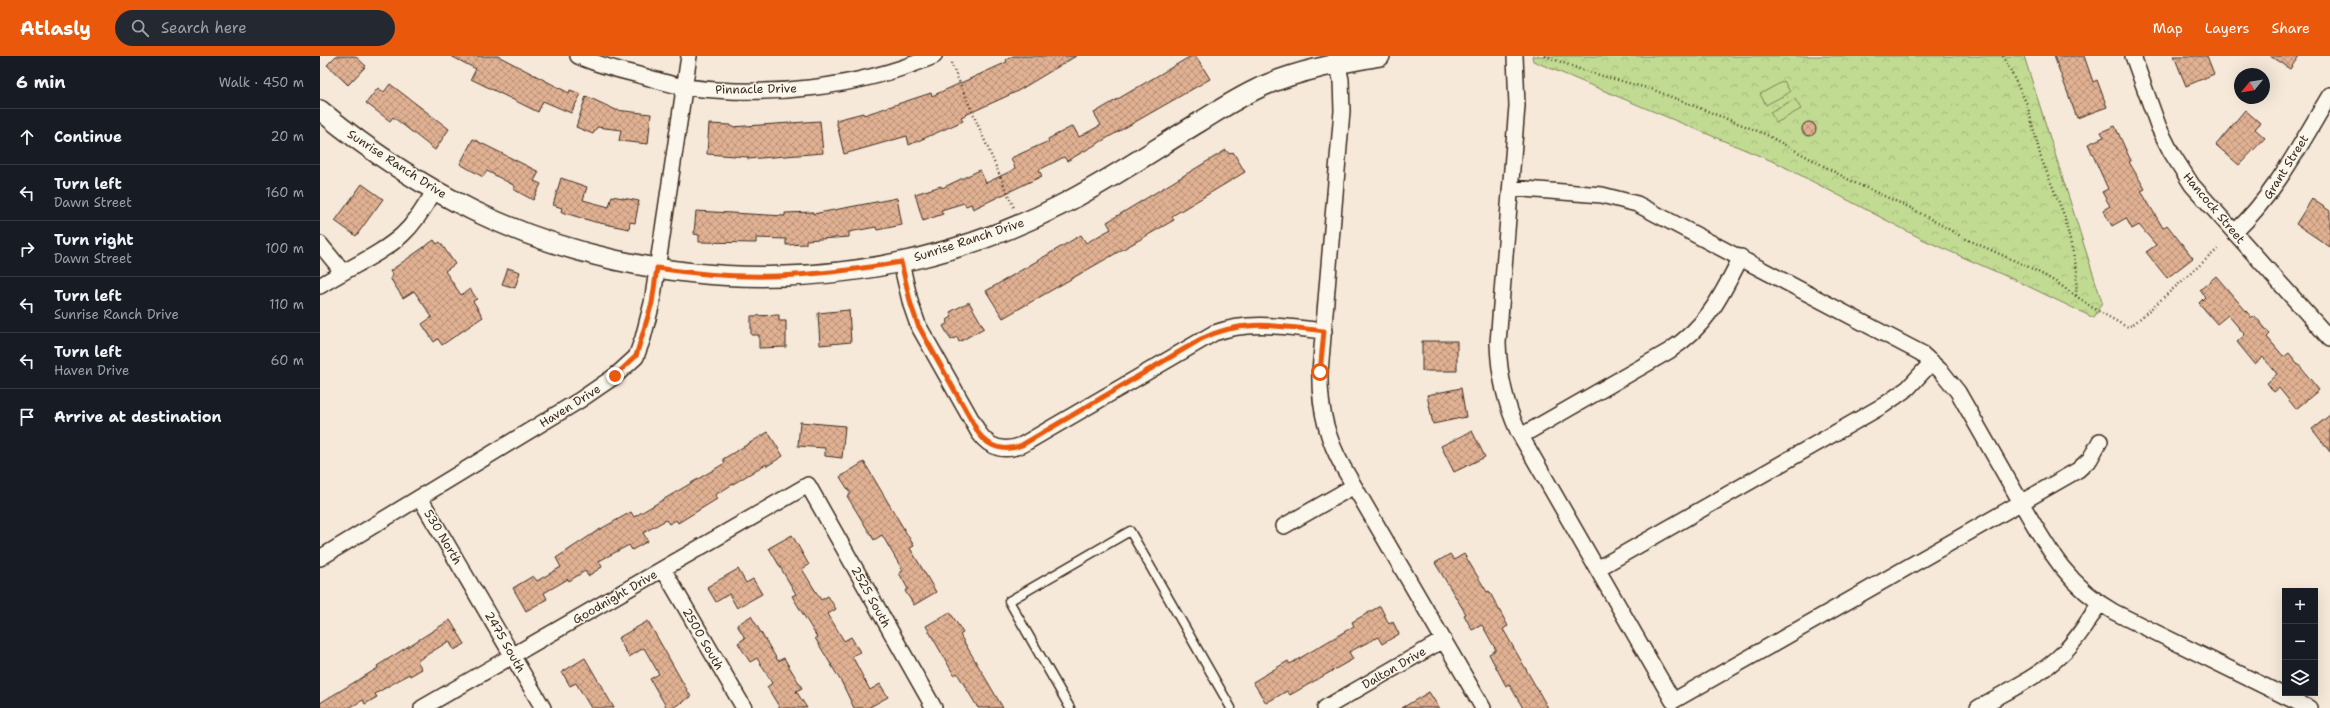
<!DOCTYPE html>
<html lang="en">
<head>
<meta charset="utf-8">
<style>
  :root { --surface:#171b24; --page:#242831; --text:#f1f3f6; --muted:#9ea1a6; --line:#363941; --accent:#ea580c }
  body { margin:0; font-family:"Shantell Sans",sans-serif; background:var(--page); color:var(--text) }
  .controls { position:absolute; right:12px; bottom:12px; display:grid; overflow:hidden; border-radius:0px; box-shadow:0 4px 16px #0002 }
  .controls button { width:36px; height:36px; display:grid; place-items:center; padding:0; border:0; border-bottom:1px solid var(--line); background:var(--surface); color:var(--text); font:20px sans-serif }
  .compass { position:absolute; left:1914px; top:12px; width:36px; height:36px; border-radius:50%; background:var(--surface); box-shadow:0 4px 16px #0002; rotate:240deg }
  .stop { position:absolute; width:12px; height:12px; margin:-9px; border:3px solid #ea580c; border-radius:50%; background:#fff }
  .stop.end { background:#ea580c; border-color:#fff; box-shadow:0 1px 4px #0008 }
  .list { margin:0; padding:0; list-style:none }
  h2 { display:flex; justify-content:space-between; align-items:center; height:52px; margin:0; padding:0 16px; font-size:17px }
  h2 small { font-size:13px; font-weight:400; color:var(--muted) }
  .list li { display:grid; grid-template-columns:26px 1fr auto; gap:12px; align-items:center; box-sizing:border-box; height:56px; padding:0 16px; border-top:1px solid var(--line) }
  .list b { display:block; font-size:15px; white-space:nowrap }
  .list p { margin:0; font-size:13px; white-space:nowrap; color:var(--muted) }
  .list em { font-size:13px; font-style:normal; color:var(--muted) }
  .icon { flex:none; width:22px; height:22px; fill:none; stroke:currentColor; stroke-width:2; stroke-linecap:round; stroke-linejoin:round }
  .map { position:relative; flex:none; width:2010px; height:652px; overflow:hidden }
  header { display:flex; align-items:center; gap:24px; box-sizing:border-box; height:56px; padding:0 20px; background:var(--accent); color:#fff }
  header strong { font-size:19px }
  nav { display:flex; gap:22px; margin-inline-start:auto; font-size:14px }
  .search { width:280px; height:36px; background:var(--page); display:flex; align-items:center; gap:10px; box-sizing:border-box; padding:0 14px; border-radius:22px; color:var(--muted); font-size:15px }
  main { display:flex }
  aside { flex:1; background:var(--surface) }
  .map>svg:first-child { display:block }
</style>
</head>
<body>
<header>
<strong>Atlasly</strong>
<div class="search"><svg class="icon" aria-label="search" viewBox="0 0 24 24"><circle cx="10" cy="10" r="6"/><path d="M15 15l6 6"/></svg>Search here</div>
<nav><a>Map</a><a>Layers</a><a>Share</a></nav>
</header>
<main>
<aside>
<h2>6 min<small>Walk · 450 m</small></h2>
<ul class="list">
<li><svg class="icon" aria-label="ahead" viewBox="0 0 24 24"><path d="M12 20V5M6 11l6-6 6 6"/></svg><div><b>Continue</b></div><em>20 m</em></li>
<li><svg class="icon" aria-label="left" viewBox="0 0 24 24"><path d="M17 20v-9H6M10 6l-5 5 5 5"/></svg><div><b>Turn left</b><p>Dawn Street</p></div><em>160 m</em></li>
<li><svg class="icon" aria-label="right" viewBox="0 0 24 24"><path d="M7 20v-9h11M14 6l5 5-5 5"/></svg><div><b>Turn right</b><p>Dawn Street</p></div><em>100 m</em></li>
<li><svg class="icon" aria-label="left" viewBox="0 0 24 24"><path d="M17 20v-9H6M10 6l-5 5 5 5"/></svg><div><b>Turn left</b><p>Sunrise Ranch Drive</p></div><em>110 m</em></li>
<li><svg class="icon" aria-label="left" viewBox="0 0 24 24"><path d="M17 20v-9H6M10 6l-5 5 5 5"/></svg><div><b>Turn left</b><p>Haven Drive</p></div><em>60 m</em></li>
<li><svg class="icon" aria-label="arrive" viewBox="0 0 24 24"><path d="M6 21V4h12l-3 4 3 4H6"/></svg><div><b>Arrive at destination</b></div></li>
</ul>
</aside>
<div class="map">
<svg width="2010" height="652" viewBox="0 0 2010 652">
  <defs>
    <pattern id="park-crowns" width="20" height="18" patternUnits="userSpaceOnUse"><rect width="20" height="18" fill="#c1db92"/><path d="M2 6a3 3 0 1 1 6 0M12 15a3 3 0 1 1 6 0" fill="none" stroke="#a7bc7d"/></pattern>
    <pattern id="building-cross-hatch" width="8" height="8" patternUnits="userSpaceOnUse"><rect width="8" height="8" fill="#e1b193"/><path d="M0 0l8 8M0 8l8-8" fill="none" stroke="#b89077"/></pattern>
  </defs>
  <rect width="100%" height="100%" fill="#f6e9da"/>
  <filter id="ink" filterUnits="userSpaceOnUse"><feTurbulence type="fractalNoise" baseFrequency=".025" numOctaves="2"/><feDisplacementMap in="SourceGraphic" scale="8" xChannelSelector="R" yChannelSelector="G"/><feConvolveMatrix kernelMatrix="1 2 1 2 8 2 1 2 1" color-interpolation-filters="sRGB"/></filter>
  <g filter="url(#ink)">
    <path fill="url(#park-crowns)" stroke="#7e8258" d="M1212,0h492l78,246 -8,16 -77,-37 -93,-41 -145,-76 -246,-103z"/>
    <path fill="#c1db92" stroke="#7e8258" d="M1464,25l6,11 -24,13 -6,-11z
      M1475,43l6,10 -25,14 -6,-11z"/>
    <path fill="url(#building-cross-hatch)" stroke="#3b2a1e" d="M16,0h19l11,10 -18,19 -21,-20z
      M131,0h47l71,37 1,-3 11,4 -10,19 -28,-12 -5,11 -67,-33 5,-10z
      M693,0h63l-60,36 -55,25 2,4 -54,24 -2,-9 -63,18 -8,-34 27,-7 1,2 67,-22 1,3 75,-34 -1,-2z
      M871,0h5l14,23 -143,82 -3,-4 -25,13 3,6 -69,33 -2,-5 -5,2 -2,-3 -23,7 2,4 -20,7 -8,-27 26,-8 1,2 38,-18 6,13 23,-11 6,-4 -4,-10 38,-17 -1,-2 25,-13 6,11 22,-12 -7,-12z
      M1734,0h30l9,26 4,-2 10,27 -30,11z
      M1854,0h33l7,18 -28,12z
      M1950,0h29l-9,13z
      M70,28l59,45 -14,21 -42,-33 -3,4 -24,-18 12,-15 6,4z
      M266,40l30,14 35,4 -3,30 -29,-3 2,-11 -24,-3 -4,7 -17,-7z
      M1925,54l15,13 -5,6 10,9 -26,27 -23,-20z
      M500,65l3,32 -75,6v-2l-41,-3 2,-30 22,1v2z
      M1482 73a7 7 0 1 1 14 0a7 7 0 1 1-14 0Z
      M1795,70l16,35 -2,1 16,27 -4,2 22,37 4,-3 26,33 -26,20 -21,-26 10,-7 -17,-20 -7,4 -6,-11 -14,8 -9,-16 7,-4 -8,-14 6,-3 -20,-45 16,-7 -3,-5z
      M153,83l66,33 -5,9 7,3 -8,16 -20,-11 2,-3 -28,-15 -4,6 -23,-13z
      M906,94l3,4 4,-2 12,20 -73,44 2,4 -171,98 -17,-27 95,-56 5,8 25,-14 -4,-7z
      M241,122l26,9 -4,13 26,7 3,-11 27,5 -4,22 -5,-1 -1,7 -34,-7 -34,-10 1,-4 -9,-3z
      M42,128l21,15 -27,37 -21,-15z
      M577,142l5,27 -25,5 -1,-3 -27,5v5l-43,3v4l-20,1v-6l-30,-1v5l-57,-1v-7l-5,-1 2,-23 89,5v-3l28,-1v2z
      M1992,143l18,12v36l-34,-23z
      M114,184l3,4 3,-2 15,22 -10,7 16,24 9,-6 7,10 -4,2 10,16 -41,28 -4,-6 -4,3 -12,-18 10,-7 -18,-26 -11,7 -13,-20 3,-2 -3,-5z
      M188,212l12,4 -5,16 -13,-4z
      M1896,220l36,42 3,-2 15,18 -3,3 17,20 5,-4 30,37 -23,19 -17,-21 -5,4 -7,-9 10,-9 -14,-17 -8,7 -18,-22 8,-7 -17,-20 -11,9 -18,-21 6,-6 -5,-7z
      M649,246l15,26 -25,14 -2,-5 -6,3 -8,-14 5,-3 -1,-3 5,-3 -2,-5z
      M529,254l2,32 -31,3 -2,-32z
      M459,259v6h7v26l-27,1v-13h-8v-19z
      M1102,285h35v30h-35z
      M1141,332l5,29 -33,7 -6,-29z
      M2010,359v37l-18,-23z
      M480,366l45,4 -3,32 -17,-2v-8l-27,-2z
      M1152,375l13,26 -31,15 -13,-26z
      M448,376l15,24 -16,10 -1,-2 -51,31 2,4 -39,24 -2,-3 -7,4 -3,-4 -23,13 5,8 -16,9 -3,-5 -30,16 3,6 -14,9 -3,-5 -16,10 -1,-2 -24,14 3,6 -21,12 -13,-23 20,-12 4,5 24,-14 -5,-9 41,-27 34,-19 3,5 91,-54 -2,-4z
      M544,406l50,84 -4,2 26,44 -22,13 -9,-14 3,-2 -9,-16 4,-2 -21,-36 -8,5 -27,-44 4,-2 -11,-17z
      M472,479l17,30 -7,4 19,31 7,-4 8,13 -8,5 16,27 7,-4 9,15 -8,4 18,34 10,-6 8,13 -20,11h-14l-12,-25 -27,-45 2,-1 -25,-41 4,-2 -27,-46z
      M1130,498l4,6 10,-6 23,38 2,-1 19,35 -5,3 45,79h-25l-14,-24 -3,2 -17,-32 7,-4 -14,-25 -10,5 -8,-15 2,-1 -31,-51z
      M418,513l8,14 7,-4 9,15 -25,14 -8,-14 -13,8 -9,-15z
      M1060,550l9,18 4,-2 6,12 -17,10 -4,-7 -29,15 4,7 -63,36 -3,-4 -21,12 -13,-21 35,-21 2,3 64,-38 -2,-4z
      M630,556l13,21 -3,2 43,73h-25l-21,-35 -3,2 -28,-49z
      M431,560l27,45 6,-3 18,30 -6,3 11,17h-27l-13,-21 5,-4 -15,-25 -7,4 -12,-19 7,-5 -8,-13z
      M130,564l15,24 -11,6 -5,-9 -32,20 5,8 -12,7 -1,-2 -34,20 2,3 -12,7 -2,-4 -14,8h-29v-5l58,-35 -1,-2z
      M328,565l43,76 -19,11h-5l-17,-29 9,-5 -15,-26 -15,9 -11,-19z
      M265,602l29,50h-23l-15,-25 -6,3 -8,-14z
      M1109,636l10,16h-37z"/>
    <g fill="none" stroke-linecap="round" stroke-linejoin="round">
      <defs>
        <path id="service" d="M750,652l-61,-107 121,-70 101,177"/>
        <path id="minor" d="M258,0c20,9 40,14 61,19 15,4 31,10 47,12 82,11 172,1 248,-31
          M1016,0l5,24 1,31 -22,261c-1,34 6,65 23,95l140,241
          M1195,0l2,50 -19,237c1,32 7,60 20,88l155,270 405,-231 12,-11 10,-18
          M1813,0l26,72 12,24 21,33 138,154
          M1191,132l91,7 35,9 284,149 21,19 16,20c19,33 38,67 57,100 29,49 48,91 99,120l195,96
          M1915,176c41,-39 66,-89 95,-137
          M0,188l22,27
          M581,207l10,42 7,20 61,108c11,16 26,19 43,12l192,-112c36,-13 72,-6 110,-2
          M0,230c26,-17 60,-31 82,-51 14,-13 23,-29 33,-45
          M1201,380l148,-85c38,-25 52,-54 72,-94
          M100,442l123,210
          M964,470l70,-40
          M0,502l260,-158 35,-24 21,-19 7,-19 9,-35 37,-247
          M343,513l81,139
          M1277,513l287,-164 24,-17 24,-26
          M102,652l386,-223 126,223
          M1005,652l118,-68
          M1658,652c29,-17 61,-31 85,-55 15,-14 25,-32 36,-49"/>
        <path id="tertiary" d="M0,54c47,39 99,74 154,101 183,88 404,88 585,-5 48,-24 93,-55 139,-83 23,-14 45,-29 70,-39 36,-15 74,-21 112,-28"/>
      </defs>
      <use href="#service" stroke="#3b2a1e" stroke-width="11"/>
      <use href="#minor" stroke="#3b2a1e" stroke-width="18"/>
      <use href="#tertiary" stroke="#3b2a1e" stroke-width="22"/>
      <path stroke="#3b2a1e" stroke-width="2.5" stroke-dasharray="1 3" stroke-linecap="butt" d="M1225,0l40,15 69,19 111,44 90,49 56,25 53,30 67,30 25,14 37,26 32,18 4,1 7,-5 83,-74
        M1683,0l24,48 14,54 23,57 13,55 -1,27
        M631,7l63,145"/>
      <use href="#service" stroke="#fbf7ec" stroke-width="8"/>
      <use href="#minor" stroke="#fbf7ec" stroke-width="15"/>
      <use href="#tertiary" stroke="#fbf7ec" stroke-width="19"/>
    </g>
  </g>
  <g fill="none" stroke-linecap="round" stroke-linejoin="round" filter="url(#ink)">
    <path stroke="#ea580c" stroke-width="5" d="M295,320l21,-20 16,-53 5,-35c88,14 157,9 244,-6l10,43 7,20 61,109c11,14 26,18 43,11l179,-106c42,-21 78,-13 123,-8l-4,41"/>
  </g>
  <g text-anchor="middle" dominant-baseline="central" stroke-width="3" stroke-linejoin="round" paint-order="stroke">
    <g font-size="12" fill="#3b2a1e" stroke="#fbf7ec">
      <text transform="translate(436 33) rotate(-1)">Pinnacle Drive</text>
      <text transform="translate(77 108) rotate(33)">Sunrise Ranch Drive</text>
      <text transform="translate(1966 111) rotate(-58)">Grant Street</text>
      <text transform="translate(1894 152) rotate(50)">Hancock Street</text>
      <text transform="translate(649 184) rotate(-18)">Sunrise Ranch Drive</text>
      <text transform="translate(250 350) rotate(-32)">Haven Drive</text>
      <text transform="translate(123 481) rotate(59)">530 North</text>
      <text transform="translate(295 541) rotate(-30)">Goodnight Drive</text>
      <text transform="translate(551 541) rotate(61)">2525 South</text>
      <text transform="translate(383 583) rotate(60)">2500 South</text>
      <text transform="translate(185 586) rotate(60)">2475 South</text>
      <text transform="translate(1074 612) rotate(-30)">Dalton Drive</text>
    </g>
  </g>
</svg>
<div class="controls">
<button>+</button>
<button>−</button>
<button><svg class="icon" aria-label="layers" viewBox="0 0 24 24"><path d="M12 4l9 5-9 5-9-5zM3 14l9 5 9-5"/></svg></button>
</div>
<svg class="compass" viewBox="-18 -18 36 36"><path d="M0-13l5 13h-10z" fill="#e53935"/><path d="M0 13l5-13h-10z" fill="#9ea1a6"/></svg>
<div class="stop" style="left:1000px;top:316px"></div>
<div class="stop end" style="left:295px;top:320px"></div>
</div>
</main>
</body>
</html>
